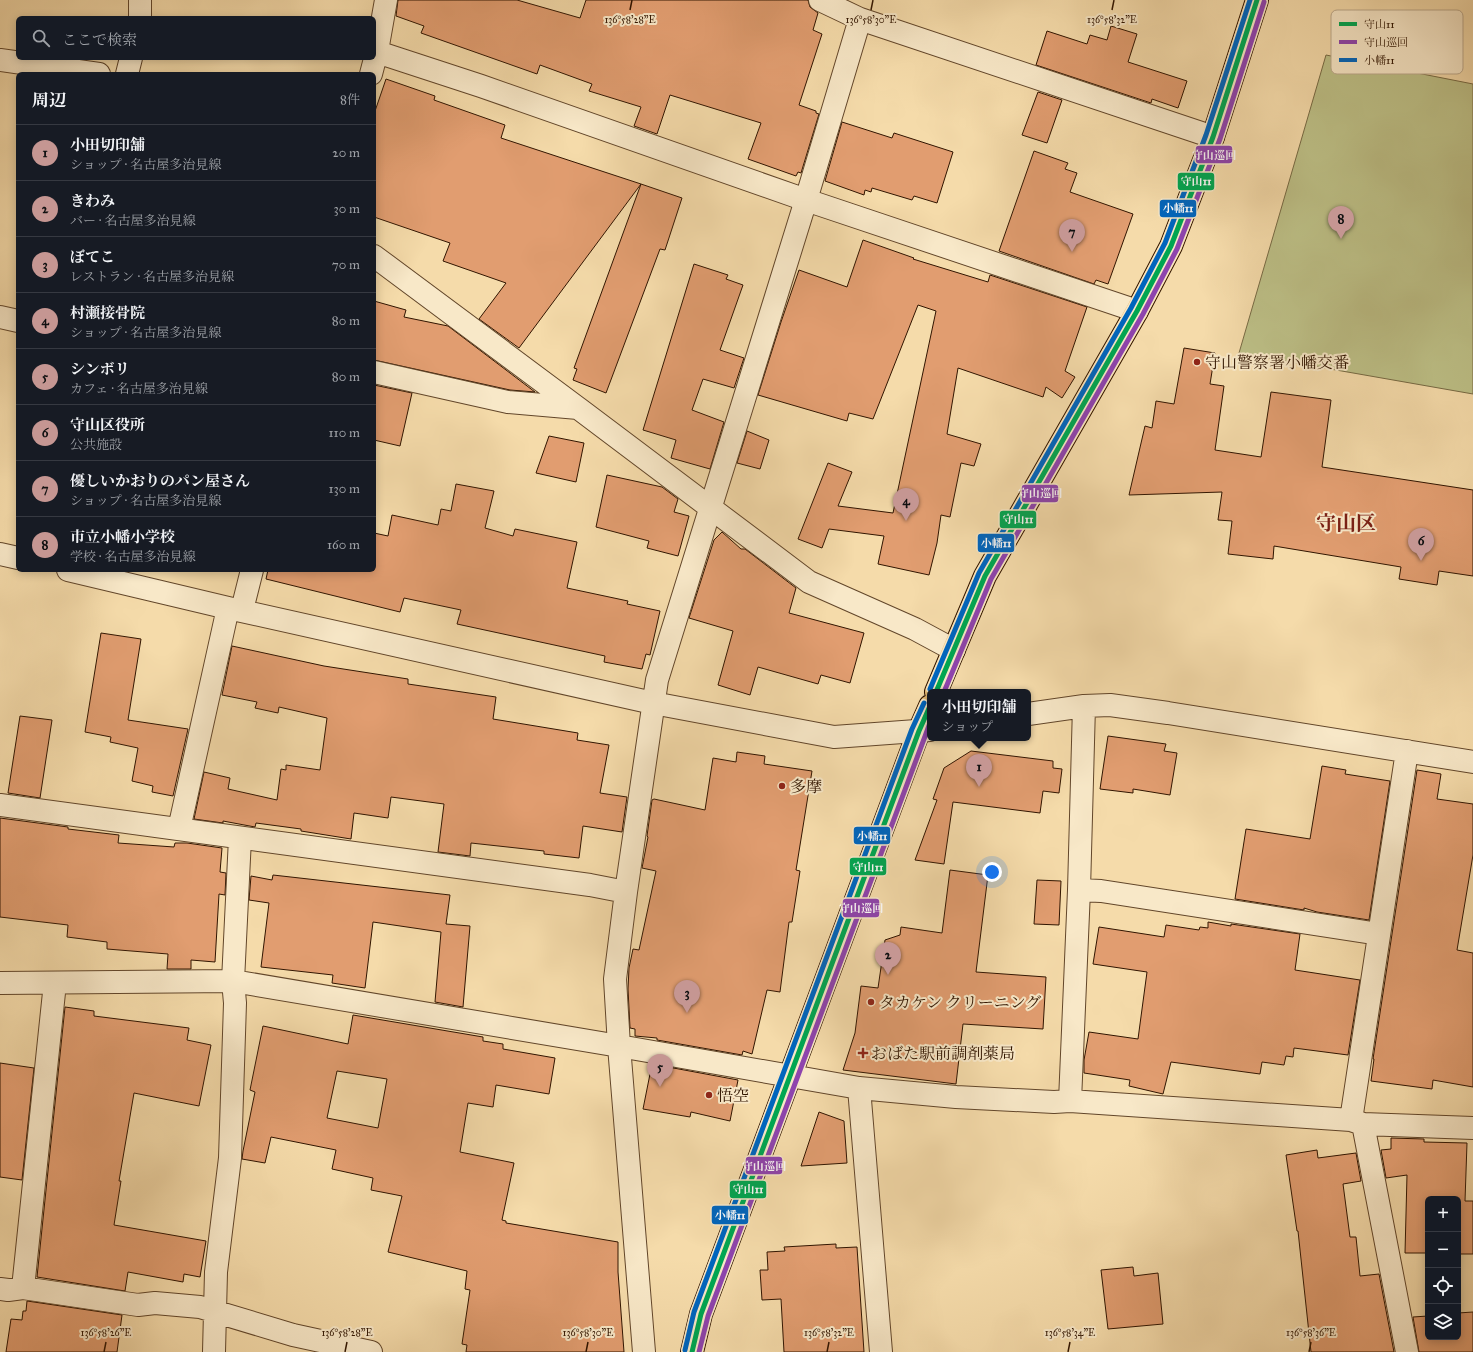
<!DOCTYPE html>
<html lang="ja">
<head>
<meta charset="utf-8">
<style>
  :root { --surface:#171b24; --page:#20242c; --text:#f1f3f6; --muted:#9ea1a6; --line:#363941; --accent:#c59692 }
  body { margin:0; font-family:"IM FELL Great Primer","Noto Serif JP",serif; background:var(--page); color:var(--text) }
  .controls { position:absolute; right:12px; bottom:12px; display:grid; overflow:hidden; border-radius:6px; box-shadow:0 2px 10px #0003 }
  .controls button { width:36px; height:36px; display:grid; place-items:center; padding:0; border:0; border-bottom:1px solid var(--line); background:var(--surface); color:var(--text); font:20px sans-serif }
  .you { position:absolute; left:992px; top:872px; width:14px; height:14px; margin:-10px; border:3px solid #fff; border-radius:50%; background:#1a73e8; box-shadow:0 0 0 6px #1a73e833 }
  .badge { display:grid; place-items:center; width:26px; height:26px; border-radius:50%; background:var(--accent); color:#111; font-size:13px; font-weight:700 }
  .pin { position:absolute; translate:-50% -33px; filter:drop-shadow(0 1px 2px #0008) }
  .pin::after { content:''; position:absolute; top:21px; width:14px; height:12px; background:inherit; clip-path:polygon(0 0,100% 0,50% 100%) }
  .popup { position:absolute; left:927px; top:689px; width:104px; height:52px; box-sizing:border-box; display:grid; place-content:center; border-radius:6px; background:var(--surface); filter:drop-shadow(0 1px 3px #0005); font-size:13px; white-space:nowrap; color:var(--muted) }
  .popup b { font-size:15px; color:var(--text) }
  .popup::after { content:''; position:absolute; left:50%; top:100%; margin-left:-8px; border:8px solid transparent; border-top-color:var(--surface) }
  .list { margin:0; padding:0; list-style:none }
  h2 { display:flex; justify-content:space-between; align-items:center; height:52px; margin:0; padding:0 16px; font-size:17px }
  h2 small { font-size:13px; font-weight:400; color:var(--muted) }
  .list li { display:grid; grid-template-columns:26px 1fr auto; gap:12px; align-items:center; box-sizing:border-box; height:56px; padding:0 16px; border-top:1px solid var(--line) }
  .list b { display:block; font-size:15px; white-space:nowrap }
  .list p { margin:0; font-size:13px; white-space:nowrap; color:var(--muted) }
  .list em { font-size:13px; font-style:normal; color:var(--muted) }
  .icon { flex:none; width:22px; height:22px; fill:none; stroke:currentColor; stroke-width:2; stroke-linecap:round; stroke-linejoin:round }
  .map { position:relative; flex:none; width:1473px; height:1352px; overflow:hidden }
  .search { position:absolute; background:var(--surface); box-shadow:0 2px 10px #0003; left:16px; top:16px; width:360px; height:44px; display:flex; align-items:center; gap:10px; box-sizing:border-box; padding:0 14px; border-radius:6px; color:var(--muted); font-size:15px }
  .panel { position:absolute; background:var(--surface); box-shadow:0 2px 10px #0003; left:16px; top:72px; width:360px; height:500px; border-radius:6px }
  .map>svg:first-child { display:block }
</style>
</head>
<body>
<div class="map">
<svg width="1473" height="1352" viewBox="0 0 1473 1352">
  <rect width="100%" height="100%" fill="#f5dbaa"/>
  <filter id="stains"><feTurbulence type="fractalNoise" baseFrequency=".005" numOctaves="4"/><feColorMatrix values="0 0 0 0 .2 0 0 0 0 .09 0 0 0 0 .02 0 0 0 .5 -.17"/></filter>
  <radialGradient id="worn" r=".72"><stop offset=".6" stop-color="#630" stop-opacity="0"/><stop offset="1" stop-color="#630" stop-opacity=".3"/></radialGradient>
  <path fill="#bdc087" stroke="#776a44" d="M1326,55l147,29v310l-234,-41z"/>
  <path fill="#e19d70" stroke="#311500" fill-rule="evenodd" d="M398,0h119l63,18 6,-18h222l2,7 8,6 -5,17 9,4 -23,71 17,6v2l3,1 -18,59 -3,-1 -2,4 -48,-17 13,-36 -91,-28 -13,39 -23,-8 7,-19 -52,-16 3,-7 -52,-19 -3,9 -116,-41 3,-7 -28,-10z
    M1111,26l26,8 -9,28 59,19 -9,27 -26,-9 -1,4 -115,-38 11,-34 40,13 3,-9 17,5z
    M386,79l49,17 -1,4 71,25 -4,13 140,46 -122,164 -40,-29 27,-36 -63,-22 7,-18 -76,-26v-103z
    M1038,92l24,8 -15,43 -25,-8z
    M842,122l50,16 2,-5 59,19 -16,51 -23,-7 -2,4 -40,-12 -1,4 -6,-2 -1,5 -39,-14z
    M1034,151l34,12 -3,6 12,4 -7,19 63,22 -25,70 -12,-4 -2,4 -95,-33z
    M641,184l41,14 -17,52 -5,-1 -54,144 -33,-13 4,-11 -3,-1z
    M863,240l51,18 -1,1 75,23 2,-7 97,32 -22,64 10,6 -13,21 -16,-11 -3,10 -85,-29 -11,66 34,10 -7,22 -13,-3 -11,54 -9,-2 -4,28 -8,32 -51,-11 6,-28 -55,-7 -7,19 -24,-9 30,-76 24,9 -14,34 55,7 43,-202 -18,-6 -45,114 -24,-6 -2,8 -89,-26 23,-73 18,-52 48,17z
    M694,264l34,11 -2,4 17,6 -23,65 24,8 -10,30 -31,-9 -11,31 32,12 -14,47 -39,-11 5,-18 -33,-10z
    M374,301l32,9 -2,7 44,9 87,66 -25,-2 -136,-30z
    M1184,348l31,5 -5,31 14,2 -9,64 46,7 10,-65 60,8 -9,67 151,23v86l-34,-5 -2,14 -38,-6 2,-12 -127,-21 -1,13 -45,-5 4,-33 -14,-1 4,-28 -93,3 16,-69 7,2 4,-27 18,3z
    M374,385l38,8 -12,53 -26,-6z
    M747,431l22,9 -9,29 -23,-6z
    M549,436l35,7 -8,39 -40,-9z
    M607,475l55,12 16,12 -4,13 15,4 -11,40 -31,-8 2,-7 -53,-14z
    M456,484l38,7 -9,37 28,8 2,-7 62,13 -10,46 61,13 -1,3 33,7 -10,44 -4,-1 -4,15 -38,-7 1,-6 -148,-32 4,-14 -57,-12 -4,14 -134,-33 2,-9h106v-37l14,3 4,-21 46,10 3,-16 10,2z
    M722,532l19,17h4l51,39 -7,25 75,20 -14,50 -29,-8 -3,9 -60,-17 -8,28 -32,-10 15,-54 -44,-13 25,-78z
    M101,633l40,6 -13,81 60,9 -15,67 -21,-4 1,-6 -21,-5 6,-33 -28,-6 1,-5 -26,-5z
    M232,646l92,20 84,13v5l88,13 -3,22 85,14 -1,7 32,5 -9,48 27,4 -5,35 -39,-6 -4,32 -35,-4v-3l-73,-8 -1,13 -32,-4 6,-48 -53,-7 -3,21 -34,-5 -3,26 -50,-8v-2l-45,-6 -1,4 -32,-6v2l-29,-4 10,-47 26,6 -2,11 49,11 4,-31 5,1v-5l34,5 7,-52 -48,-11 -1,6 -23,-5 2,-6 -35,-7z
    M20,716l32,4 -12,78 -32,-5z
    M1108,736l58,8 -2,7 13,2 -7,42 -37,-6v4l-33,-4z
    M971,751l82,10v7l9,1 -3,24 -16,-2 -3,22 -87,-11 -9,62 -29,-4 22,-60 -4,-1 11,-31z
    M737,752l28,4 -1,8 48,7 -16,99 4,1 -8,51h-3l-9,70 -13,-2 -15,64 -9,-3 -1,4 -85,-15v-2l-22,-2v-7l-5,-1 -2,-39 1,-21 4,-19 6,1 17,-79 -14,-3 6,-31 -1,-1 5,-36 2,-1 51,11 8,-52 23,4z
    M1322,766l24,4 -1,4 45,7 -21,139 -52,-8 -13,-4v2l-69,-11 11,-70 64,10z
    M1417,770l24,4 -4,25 36,5v51l-16,95 16,3v134l-40,-7 -1,9 -61,-8 3,-22h-1z
    M0,818l68,9v2l51,6 -1,8 56,4 1,-4h12l35,5 -2,24 6,1 -1,22 -6,-1 -4,68 -24,-2v9h-24l1,-15 -61,-5v-7l-40,-5 1,-12 -68,-8z
    M950,870l38,5 -12,97 70,5 -3,52 -80,-5 -7,60 -113,-14 12,-37 6,-47 17,2 7,-48 15,-5 1,-8 41,6z
    M273,875l177,20 -4,29 24,2 -7,81 -28,-5 6,-70 -68,-10 -8,66 -33,-5 1,-8 -72,-8 8,-64 -20,-3 2,-24 21,4z
    M1037,880l24,1 -2,44 -25,-1z
    M1208,922l23,4v-2l69,10 -5,36 65,10 -12,75 -54,-7 -1,9 -7,-1 -2,9 -22,-3 -2,12 -89,-12 -8,32 -34,-8 1,-6 -46,-7v-13l5,-28 49,7 9,-67 -54,-8 6,-37 65,10 2,-12 33,5 1,-3 8,1z
    M65,1007l29,4v5l95,12 -2,12 24,5 -12,61 -65,-13 -15,88h2l-7,44 92,16 -6,36 -16,-3 -1,8 -55,-10 -3,19 -88,-14z
    M353,1015l130,22v4l20,3v5l52,9 -6,36 -53,-9 -3,22 -25,-4 -8,49 54,11 -12,57 4,1v2l112,19v30l6,80h-158l1,-7 -5,-1 8,-54 -5,-1 2,-18 -79,-19 14,-56 -31,-6 2,-12 -41,-9 4,-19 -65,-13 -6,26 -23,-4 1,-8 12,-59 -5,-2 13,-64 85,18zM337,1071l50,8 -9,49 -51,-10z
    M0,1063l34,5 -12,112 -22,-3z
    M652,1064l86,16 -8,41 -39,-9 -1,5 -47,-8z
    M819,1112l25,9 3,42 -46,3z
    M1391,1138l33,1v3l43,1 -2,58h8v53h-15v-55h-30v54h-23l2,-78 -21,3 -5,-28 10,-1z
    M1317,1150l1,8 38,-5 5,28 -18,3 7,53h6l4,39 19,-2 15,78h-83l-13,-121h-1l-11,-76z
    M836,1244v4l21,-1 7,105h-80l-3,-53 -19,1 -2,-30h8l-1,-18 18,-1 -1,-4z
    M1133,1267l1,9 24,-3 5,51 -55,5 -7,-59z
    M27,1301l95,14 -5,37h-111l5,-33 11,1 1,-9h3z
    M1473,1312v40h-54l-6,-35 15,-1v21h30v-24z"/>
  <g fill="none" stroke-linecap="round" stroke-linejoin="round">
    <defs>
      <path id="minor" d="M820,0l40,19 353,118
        M140,18v-18
        M374,51l107,35 325,114 331,111
        M0,60l99,14
        M127,74l4,-16
        M371,74l6,-23 9,-51
        M374,256l204,152
        M0,317l18,4
        M374,372l134,30 70,6 231,174 106,47 39,21
        M0,554l18,4
        M68,570l160,38 425,95 181,34 96,-7
        M242,610l10,-40
        M1028,714l56,-8 26,-1 58,8 305,49
        M0,805l590,80 36,7
        M179,829l49,-221
        M1079,890l22,1 278,43
        M0,983l233,-2 386,65 240,42 97,9 98,5 16,-1 281,19 12,4 110,4
        M859,1088l22,264
        M1070,1101l9,-211 5,-184
        M1351,1120l56,-369
        M1363,1124l44,228
        M23,1288l32,-305
        M0,1289l8,1 15,-2 115,17 17,-2 45,4 93,28 78,17
        M214,1352l2,-80 14,-114 5,-155 -2,-22 7,-143
        M644,1352l-25,-306 -4,-67 11,-87 31,-212 149,-480 54,-181"/>
      <path id="major" d="M936,692l49,-116 152,-265 34,-65 42,-109 44,-137
        M692,1352l9,-38 218,-583 11,-25"/>
    </defs>
    <use href="#minor" stroke="#62462a" stroke-width="24"/>
    <use href="#major" stroke="#311500" stroke-width="24"/>
    <use href="#minor" stroke="#f8e8c8" stroke-width="22"/>
    <use href="#major" stroke="#eabe75" stroke-width="22"/>
    <defs>
      <path id="bus-1" d="M936,692l49,-116 152,-265 34,-65 42,-109 44,-137
        M692,1352l9,-38 218,-583 11,-25"/>
      <path id="bus-2" d="M944,692l47,-113 152,-265 34,-65 43,-110 44,-137
        M699,1352l9,-36 222,-593"/>
      <path id="bus-3" d="M930,689l49,-116 152,-265 34,-65 41,-108 44,-135
        M685,1350l9,-38 218,-583 12,-26"/>
    </defs>
    <use href="#bus-1" stroke="#f8e8c8" stroke-width="8"/>
    <use href="#bus-2" stroke="#f8e8c8" stroke-width="8"/>
    <use href="#bus-3" stroke="#f8e8c8" stroke-width="8"/>
    <use href="#bus-1" stroke="#00a651" stroke-width="5"/>
    <use href="#bus-2" stroke="#8e44ad" stroke-width="5"/>
    <use href="#bus-3" stroke="#0065bd" stroke-width="5"/>
  </g>
  <path fill="none" stroke="#311500" stroke-width="1.5" d="M630,10l2,-10M871,10l2,-10M1112,10l2,-10M104,1352l2,-10M345,1352l2,-10M586,1352l2,-10M827,1352l2,-10M1068,1352l2,-10M1309,1352l2,-10"/>
  <g fill="#8f2418" stroke="#f8e8c8" stroke-width="1.5">
    <circle cx="1197" cy="362" r="4"/>
    <circle cx="782" cy="786" r="4"/>
    <circle cx="871" cy="1002" r="4"/>
    <path d="M861 1047h4v4h4v4h-4v4h-4v-4h-4v-4h4z"/>
    <circle cx="709" cy="1095" r="4"/>
  </g>
  <g text-anchor="middle" dominant-baseline="central" stroke-width="4" stroke-linejoin="round" paint-order="stroke">
    <g font-size="16" fill="#311500" stroke="#f8e8c8" text-anchor="start">
      <text x="1205" y="362">守山警察署小幡交番</text>
      <text x="790" y="786">多摩</text>
      <text x="879" y="1002">タカケン クリーニング</text>
      <text x="871" y="1053">おばた駅前調剤薬局</text>
      <text x="717" y="1095">悟空</text>
    </g>
    <g font-size="20" font-weight="bold" fill="#7a1f14" stroke="#f8e8c8">
      <text x="1346" y="523">守山区</text>
    </g>
  </g>
  <rect x="1331" y="10" width="132" height="64" rx="6" fill="#f8e8c8" stroke="#bca98c" stroke-width="1"/>
  <rect x="1339" y="22" width="18" height="4" fill="#00a651"/>
  <rect x="1339" y="40" width="18" height="4" fill="#8e44ad"/>
  <rect x="1339" y="58" width="18" height="4" fill="#0065bd"/>
  <g font-size="11" fill="#311500">
    <text x="1364" y="28">守山11</text>
    <text x="1364" y="46">守山巡回</text>
    <text x="1364" y="64">小幡11</text>
  </g>
  <g font-size="10" text-anchor="middle" fill="#311500" stroke="#f8e8c8" stroke-width="4" stroke-linejoin="round" paint-order="stroke">
    <text x="630" y="23">136°58'28"E</text>
    <text x="871" y="23">136°58'30"E</text>
    <text x="1112" y="23">136°58'32"E</text>
    <text x="106" y="1336">136°58'26"E</text>
    <text x="347" y="1336">136°58'28"E</text>
    <text x="588" y="1336">136°58'30"E</text>
    <text x="829" y="1336">136°58'32"E</text>
    <text x="1070" y="1336">136°58'34"E</text>
    <text x="1311" y="1336">136°58'36"E</text>
  </g>
  <g stroke="#f8e8c8" stroke-width="1.5">
    <rect x="1195" y="145" width="38" height="19" rx="4" fill="#8e44ad"/>
    <rect x="1177" y="172" width="38" height="19" rx="4" fill="#00a651"/>
    <rect x="1159" y="199" width="38" height="19" rx="4" fill="#0065bd"/>
    <rect x="1021" y="484" width="38" height="19" rx="4" fill="#8e44ad"/>
    <rect x="999" y="510" width="38" height="19" rx="4" fill="#00a651"/>
    <rect x="977" y="533" width="38" height="20" rx="4" fill="#0065bd"/>
    <rect x="853" y="826" width="38" height="19" rx="4" fill="#0065bd"/>
    <rect x="849" y="857" width="38" height="19" rx="4" fill="#00a651"/>
    <rect x="842" y="898" width="38" height="20" rx="4" fill="#8e44ad"/>
    <rect x="745" y="1156" width="38" height="19" rx="4" fill="#8e44ad"/>
    <rect x="729" y="1180" width="38" height="19" rx="4" fill="#00a651"/>
    <rect x="711" y="1205" width="38" height="20" rx="4" fill="#0065bd"/>
  </g>
  <g font-size="11" text-anchor="middle" font-weight="bold" fill="#fff">
    <text x="1214" y="159">守山巡回</text>
    <text x="1196" y="185">守山11</text>
    <text x="1178" y="212">小幡11</text>
    <text x="1040" y="497">守山巡回</text>
    <text x="1018" y="523">守山11</text>
    <text x="996" y="547">小幡11</text>
    <text x="872" y="840">小幡11</text>
    <text x="868" y="871">守山11</text>
    <text x="861" y="912">守山巡回</text>
    <text x="764" y="1170">守山巡回</text>
    <text x="748" y="1193">守山11</text>
    <text x="730" y="1219">小幡11</text>
  </g>
  <rect width="100%" height="100%" filter="url(#stains)"/>
  <rect width="100%" height="100%" fill="url(#worn)"/>
</svg>
<div class="controls">
<button>+</button>
<button>−</button>
<button><svg class="icon" aria-label="locate" viewBox="0 0 24 24"><circle cx="12" cy="12" r="6"/><path d="M12 2v4M12 18v4M2 12h4M18 12h4"/></svg></button>
<button><svg class="icon" aria-label="layers" viewBox="0 0 24 24"><path d="M12 4l9 5-9 5-9-5zM3 14l9 5 9-5"/></svg></button>
</div>
<div class="you"></div>
<div class="pin badge" style="left:979px;top:787px">1</div>
<div class="popup"><b>小田切印舗</b>ショップ</div>
<div class="pin badge" style="left:888px;top:975px">2</div>
<div class="pin badge" style="left:687px;top:1013px">3</div>
<div class="pin badge" style="left:906px;top:521px">4</div>
<div class="pin badge" style="left:660px;top:1087px">5</div>
<div class="pin badge" style="left:1421px;top:561px">6</div>
<div class="pin badge" style="left:1072px;top:252px">7</div>
<div class="pin badge" style="left:1341px;top:239px">8</div>
<div class="search"><svg class="icon" aria-label="search" viewBox="0 0 24 24"><circle cx="10" cy="10" r="6"/><path d="M15 15l6 6"/></svg>ここで検索</div>
<section class="panel">
<h2>周辺<small>8件</small></h2>
<ul class="list">
<li><span class="badge">1</span><div><b>小田切印舗</b><p>ショップ · 名古屋多治見線</p></div><em>20 m</em></li>
<li><span class="badge">2</span><div><b>きわみ</b><p>バー · 名古屋多治見線</p></div><em>30 m</em></li>
<li><span class="badge">3</span><div><b>ぼてこ</b><p>レストラン · 名古屋多治見線</p></div><em>70 m</em></li>
<li><span class="badge">4</span><div><b>村瀬接骨院</b><p>ショップ · 名古屋多治見線</p></div><em>80 m</em></li>
<li><span class="badge">5</span><div><b>シンボリ</b><p>カフェ · 名古屋多治見線</p></div><em>80 m</em></li>
<li><span class="badge">6</span><div><b>守山区役所</b><p>公共施設</p></div><em>110 m</em></li>
<li><span class="badge">7</span><div><b>優しいかおりのパン屋さん</b><p>ショップ · 名古屋多治見線</p></div><em>130 m</em></li>
<li><span class="badge">8</span><div><b>市立小幡小学校</b><p>学校 · 名古屋多治見線</p></div><em>160 m</em></li>
</ul>
</section>
</div>
</body>
</html>
